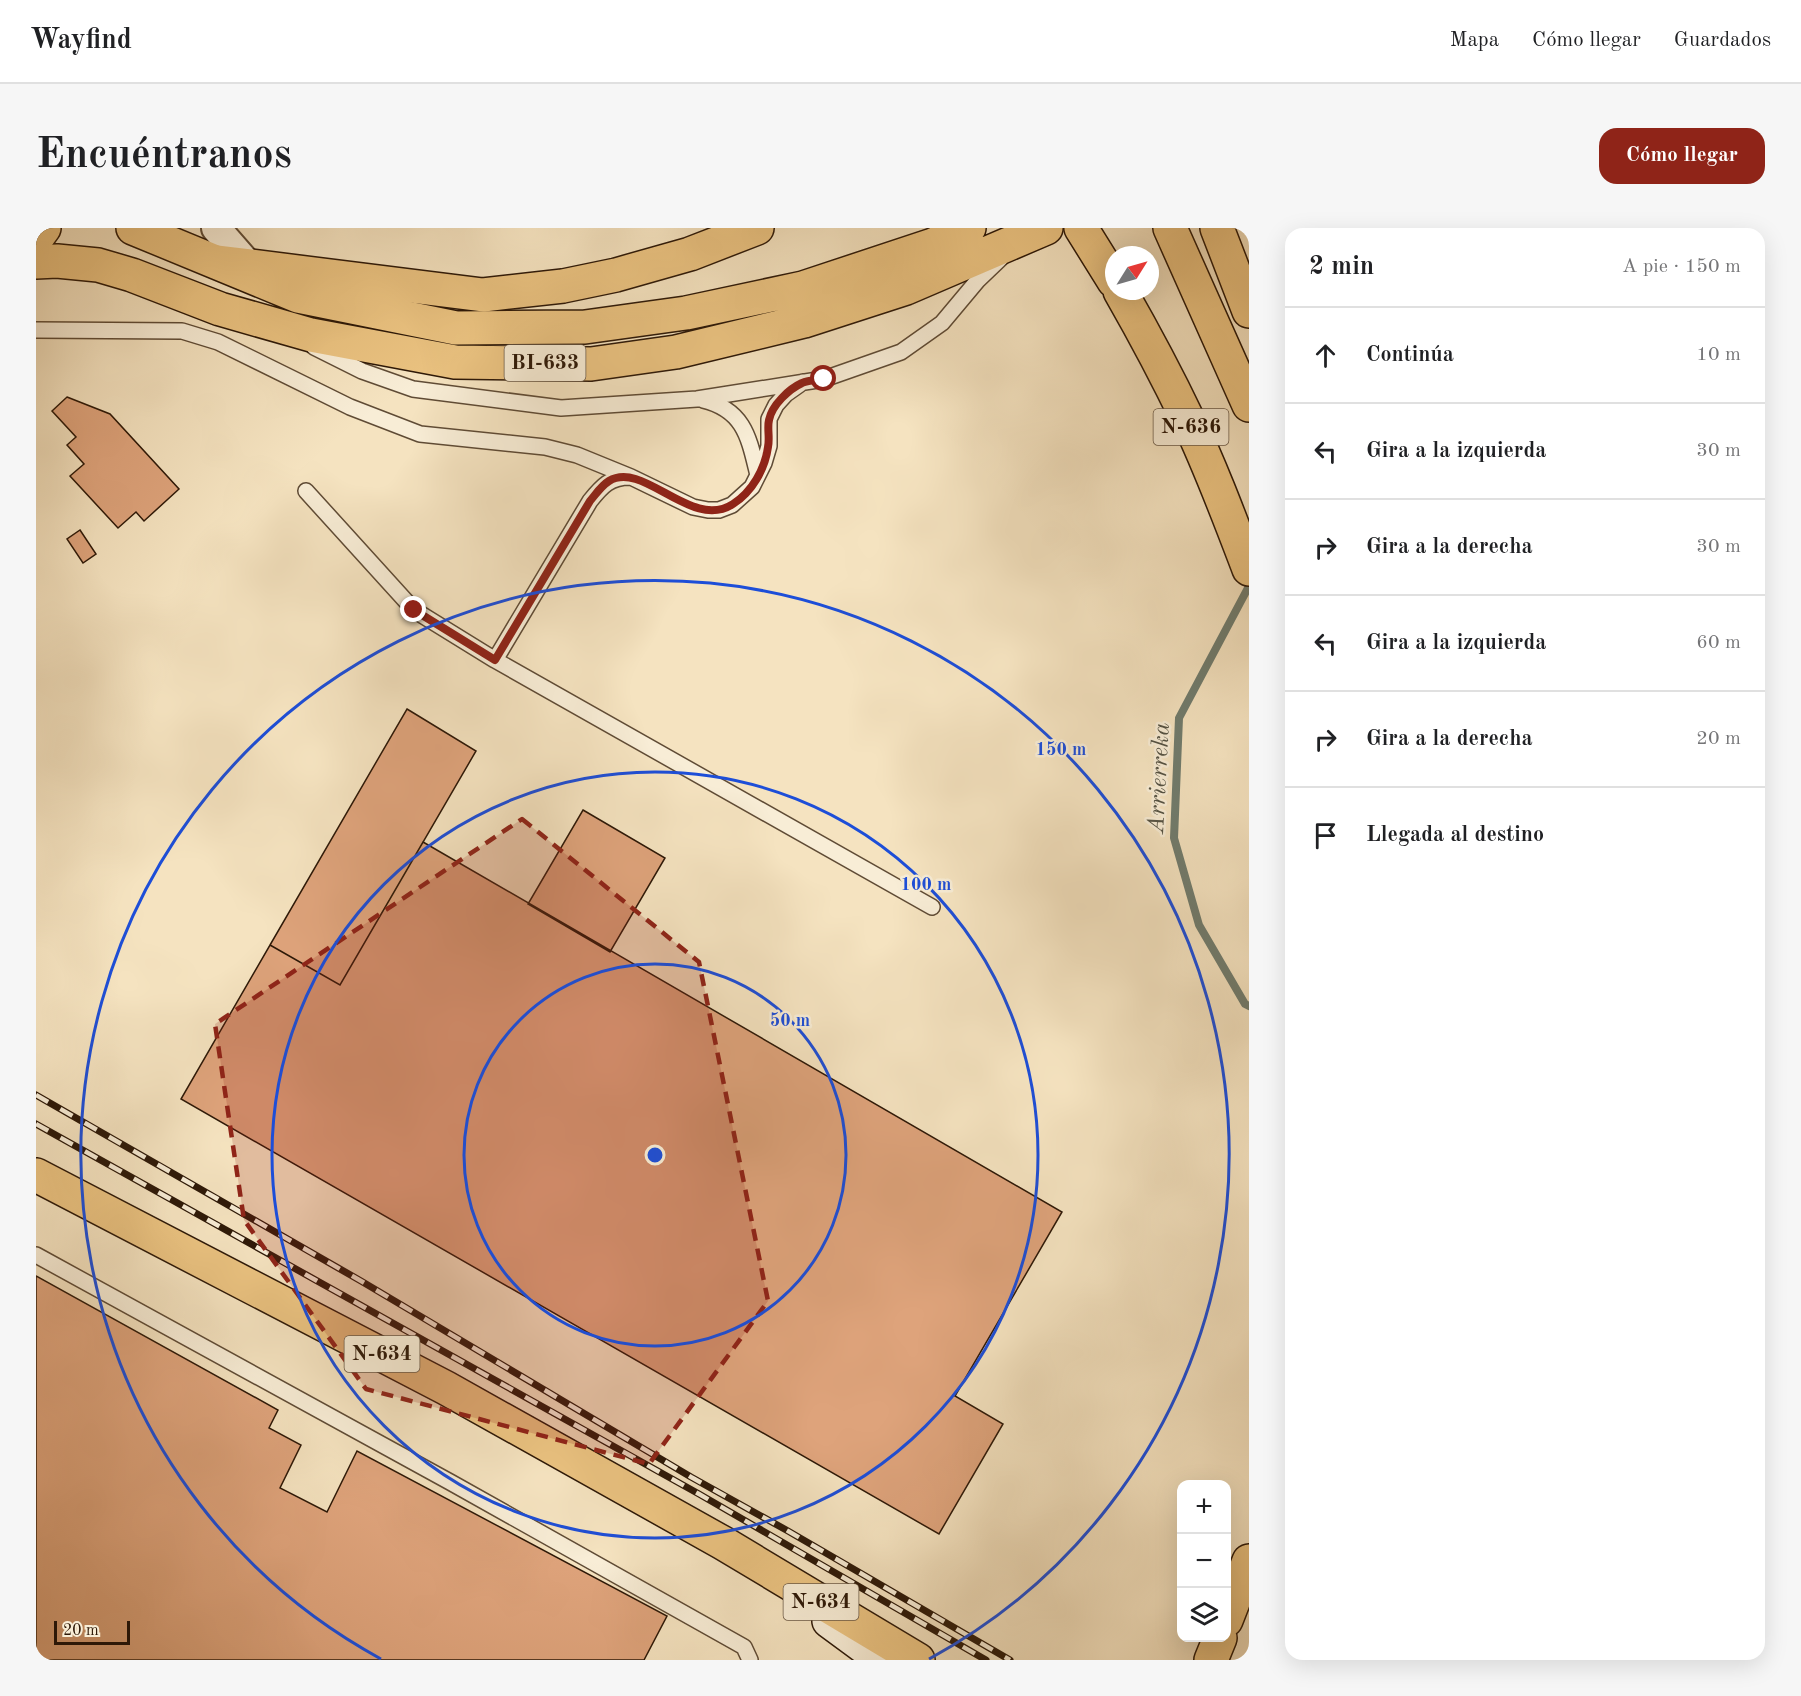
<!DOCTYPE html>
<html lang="es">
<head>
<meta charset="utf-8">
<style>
  :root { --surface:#fff; --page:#f6f6f6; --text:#202124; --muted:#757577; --line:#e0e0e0; --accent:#8f2418 }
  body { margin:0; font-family:"Old Standard TT",serif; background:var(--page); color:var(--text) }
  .controls { position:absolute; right:18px; bottom:18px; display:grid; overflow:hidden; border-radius:12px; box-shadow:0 6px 24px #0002 }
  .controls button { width:54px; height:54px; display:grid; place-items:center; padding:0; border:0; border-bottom:2px solid var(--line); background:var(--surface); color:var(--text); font:30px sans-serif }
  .compass { position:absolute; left:1069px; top:18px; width:54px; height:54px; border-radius:50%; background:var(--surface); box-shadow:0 6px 24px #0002; rotate:53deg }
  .scale { position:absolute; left:18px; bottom:15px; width:76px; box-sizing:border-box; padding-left:6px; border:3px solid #2d1807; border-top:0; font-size:16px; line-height:21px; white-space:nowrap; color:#2d1807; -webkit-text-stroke:4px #f8edd6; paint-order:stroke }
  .stop { position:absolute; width:18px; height:18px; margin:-14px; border:4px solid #8f2418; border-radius:50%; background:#fff }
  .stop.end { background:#8f2418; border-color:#fff; box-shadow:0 2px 6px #0008 }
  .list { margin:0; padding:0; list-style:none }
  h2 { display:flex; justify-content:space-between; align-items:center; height:78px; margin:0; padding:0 24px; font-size:26px }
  h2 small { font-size:20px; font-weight:400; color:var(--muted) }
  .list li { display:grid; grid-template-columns:39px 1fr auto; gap:18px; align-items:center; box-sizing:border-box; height:96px; padding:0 24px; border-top:2px solid var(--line) }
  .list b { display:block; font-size:22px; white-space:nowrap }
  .list em { font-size:20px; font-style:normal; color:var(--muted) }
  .icon { flex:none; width:33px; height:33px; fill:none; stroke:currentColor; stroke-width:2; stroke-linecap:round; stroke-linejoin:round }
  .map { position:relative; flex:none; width:1213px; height:1432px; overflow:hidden; border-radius:18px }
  header { display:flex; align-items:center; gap:36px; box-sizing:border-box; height:84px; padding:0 30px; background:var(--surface); border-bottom:2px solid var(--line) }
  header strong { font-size:28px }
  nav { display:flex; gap:33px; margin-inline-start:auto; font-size:21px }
  .intro { display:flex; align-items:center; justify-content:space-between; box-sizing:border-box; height:144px; padding:0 36px }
  h1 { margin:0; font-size:42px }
  .button { padding:15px 27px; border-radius:18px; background:var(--accent); color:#fff; font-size:21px; font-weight:700 }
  main { display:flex; gap:36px; padding:0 36px }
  aside { flex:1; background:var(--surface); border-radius:18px; box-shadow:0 6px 24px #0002 }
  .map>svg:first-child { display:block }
</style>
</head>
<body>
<header>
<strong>Wayfind</strong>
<nav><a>Mapa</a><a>Cómo llegar</a><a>Guardados</a></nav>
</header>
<div class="intro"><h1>Encuéntranos</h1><a class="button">Cómo llegar</a></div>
<main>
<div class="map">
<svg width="1213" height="1432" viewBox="0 0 1213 1432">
  <rect width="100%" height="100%" fill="#f5e3c0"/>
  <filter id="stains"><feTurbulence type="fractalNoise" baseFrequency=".00333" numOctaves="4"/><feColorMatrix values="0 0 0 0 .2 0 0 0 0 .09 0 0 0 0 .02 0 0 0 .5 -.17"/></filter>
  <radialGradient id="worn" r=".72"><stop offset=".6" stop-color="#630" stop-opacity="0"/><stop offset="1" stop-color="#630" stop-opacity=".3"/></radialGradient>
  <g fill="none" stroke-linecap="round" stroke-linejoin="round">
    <path stroke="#707c6e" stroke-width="8" d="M1213,358l-70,132 -5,120 25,87 46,79 4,2"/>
  </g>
  <path fill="#dea37b" stroke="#2d1807" stroke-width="1.5" d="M31,169l43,17 69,75 -35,32 -8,-9 -18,16 -48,-52 14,-12 -17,-19 9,-8 -24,-26z
    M44,302l16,24 -13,9 -16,-24z
    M371,481l69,42 -136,234 -70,-40z
    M547,582l82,48 -55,94 -82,-48z
    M387,614l639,370 -107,184 48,28 -64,110 -758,-435 89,-154 70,40z
    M0,1048l242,134 -9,18 32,17 -21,43 47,24 30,-61 310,165 -23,44h-608z"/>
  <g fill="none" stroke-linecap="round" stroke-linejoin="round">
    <defs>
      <path id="lane" d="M0,102l146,1 36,11 132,65 70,27 125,13 32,8 54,22 62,30 15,3h11l13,-5 20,-18 12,-24 5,-17v-27l7,-14 10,-11 17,-12
        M278,119l48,24 51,18 148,19 136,-9 127,-20 77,-27 41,-29 36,-43 23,-22
        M667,172c42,10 46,39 55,75
        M270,263l108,119 81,50 437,247
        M459,432l95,-159c12,-15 20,-24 40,-24
        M0,1027l414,227 294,165 6,13"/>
      <path id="street" d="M180,0l34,39"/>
      <path id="secondary" d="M793,1393l53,39"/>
      <path id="primary" d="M97,0l165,68 158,32 129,-1 101,-14 117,-25 130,-43 36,-17
        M0,34l21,-1 41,4 34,10 88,34 91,26 144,27 136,2 85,-12 128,-31 102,-33 140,-60"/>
      <path id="highway" d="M1045,0l33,53
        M1134,0l79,177
        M1181,0l32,83
        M0,11l8,-11
        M182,34l265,33 80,-9 53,-11 74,-21 67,-26
        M1084,63c24,42 47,85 68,129 23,48 42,99 61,149
        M0,947l410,213 277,155 195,117
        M1190,1392l23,-59
        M1175,1432l9,-22"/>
    </defs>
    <use href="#lane" stroke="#5f4b35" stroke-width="18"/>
    <use href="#street" stroke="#5f4b35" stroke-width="32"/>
    <use href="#secondary" stroke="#2d1807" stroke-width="36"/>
    <use href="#primary" stroke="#2d1807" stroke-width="36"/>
    <use href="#highway" stroke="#2d1807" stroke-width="36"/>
    <use href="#lane" stroke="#f8edd6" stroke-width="15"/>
    <use href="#street" stroke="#f8edd6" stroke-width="28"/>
    <use href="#secondary" stroke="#f8edd6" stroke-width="33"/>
    <use href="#primary" stroke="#eac280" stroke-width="33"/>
    <use href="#highway" stroke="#eac280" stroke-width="33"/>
    <defs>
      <path id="rail" d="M0,867l325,186 330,196 97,54 222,129
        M0,896l663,370 287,166"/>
    </defs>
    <use href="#rail" stroke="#2d1807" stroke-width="7"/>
    <use href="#rail" stroke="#f8edd6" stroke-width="4.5" stroke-dasharray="14" stroke-linecap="butt"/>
  </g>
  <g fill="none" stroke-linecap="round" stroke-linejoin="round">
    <path stroke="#8f2418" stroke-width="8" d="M378,382l81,50 95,-159c6,-7 11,-15 19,-20 35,-21 82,50 124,23 19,-12 32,-35 35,-57 2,-9 -1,-19 1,-27 3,-15 20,-31 33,-37 6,-3 15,-3 22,-4"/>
  </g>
  <path fill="#8f2418" fill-opacity="0.2" stroke="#8f2418" stroke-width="4.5" stroke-dasharray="12 8" stroke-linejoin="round" d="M486,591l177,143 69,339 -119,163 -283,-75 -122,-169 -29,-196z"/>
  <g fill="none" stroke="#1d4ed8" stroke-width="3">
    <circle cx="619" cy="927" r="191"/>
    <circle cx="619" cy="927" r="383"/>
    <path d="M345 1431A574 574 0 1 1 893 1431"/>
  </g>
  <g text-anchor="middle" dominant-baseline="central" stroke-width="5" stroke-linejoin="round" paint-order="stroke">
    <g fill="#f8edd6" stroke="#6a5845" stroke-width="1.5">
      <rect x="468.5" y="117" width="81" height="36" rx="4.5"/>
      <rect x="1117.5" y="181" width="75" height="36" rx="4.5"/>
      <rect x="308.5" y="1108" width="75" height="36" rx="4.5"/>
      <rect x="747.5" y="1356" width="75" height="36" rx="4.5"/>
    </g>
    <g font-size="21" font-weight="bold" fill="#2d1807">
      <text x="509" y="135">BI-633</text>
      <text x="1155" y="199">N-636</text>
      <text x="346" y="1126">N-634</text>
      <text x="785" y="1374">N-634</text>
    </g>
    <g font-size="24" font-style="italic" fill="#545243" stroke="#f8edd6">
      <text transform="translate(1124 550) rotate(-87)">Arrierreka</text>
    </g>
  </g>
  <circle cx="619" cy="927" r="9" fill="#1d4ed8" stroke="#f8edd6" stroke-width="3"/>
  <g font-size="18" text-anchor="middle" font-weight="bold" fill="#1d4ed8" stroke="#f8edd6" stroke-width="5" stroke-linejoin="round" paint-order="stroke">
    <text x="1025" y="527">150 m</text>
    <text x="890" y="662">100 m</text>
    <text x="754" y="798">50 m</text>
  </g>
  <rect width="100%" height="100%" filter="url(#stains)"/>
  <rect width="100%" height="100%" fill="url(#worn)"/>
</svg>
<div class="controls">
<button>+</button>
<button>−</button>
<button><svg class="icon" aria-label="layers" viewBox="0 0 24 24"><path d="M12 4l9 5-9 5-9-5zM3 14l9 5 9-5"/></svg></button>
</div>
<svg class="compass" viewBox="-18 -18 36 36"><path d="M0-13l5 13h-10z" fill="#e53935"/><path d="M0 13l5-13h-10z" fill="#757577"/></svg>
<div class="scale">20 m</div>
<div class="stop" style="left:788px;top:151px"></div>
<div class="stop end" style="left:378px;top:382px"></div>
</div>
<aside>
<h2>2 min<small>A pie · 150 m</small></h2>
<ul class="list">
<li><svg class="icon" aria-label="ahead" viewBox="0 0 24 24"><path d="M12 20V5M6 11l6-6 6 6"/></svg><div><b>Continúa</b></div><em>10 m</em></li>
<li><svg class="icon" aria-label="left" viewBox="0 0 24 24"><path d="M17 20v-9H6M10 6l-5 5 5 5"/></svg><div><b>Gira a la izquierda</b></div><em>30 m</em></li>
<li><svg class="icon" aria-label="right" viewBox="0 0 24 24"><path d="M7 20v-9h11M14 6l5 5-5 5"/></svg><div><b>Gira a la derecha</b></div><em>30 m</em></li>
<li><svg class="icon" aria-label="left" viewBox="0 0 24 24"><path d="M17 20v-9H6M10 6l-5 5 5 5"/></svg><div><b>Gira a la izquierda</b></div><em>60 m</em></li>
<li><svg class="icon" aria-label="right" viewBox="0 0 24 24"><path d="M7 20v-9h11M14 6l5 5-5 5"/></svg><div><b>Gira a la derecha</b></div><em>20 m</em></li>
<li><svg class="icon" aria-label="arrive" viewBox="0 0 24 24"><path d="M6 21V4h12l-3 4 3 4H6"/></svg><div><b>Llegada al destino</b></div></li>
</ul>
</aside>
</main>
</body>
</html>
